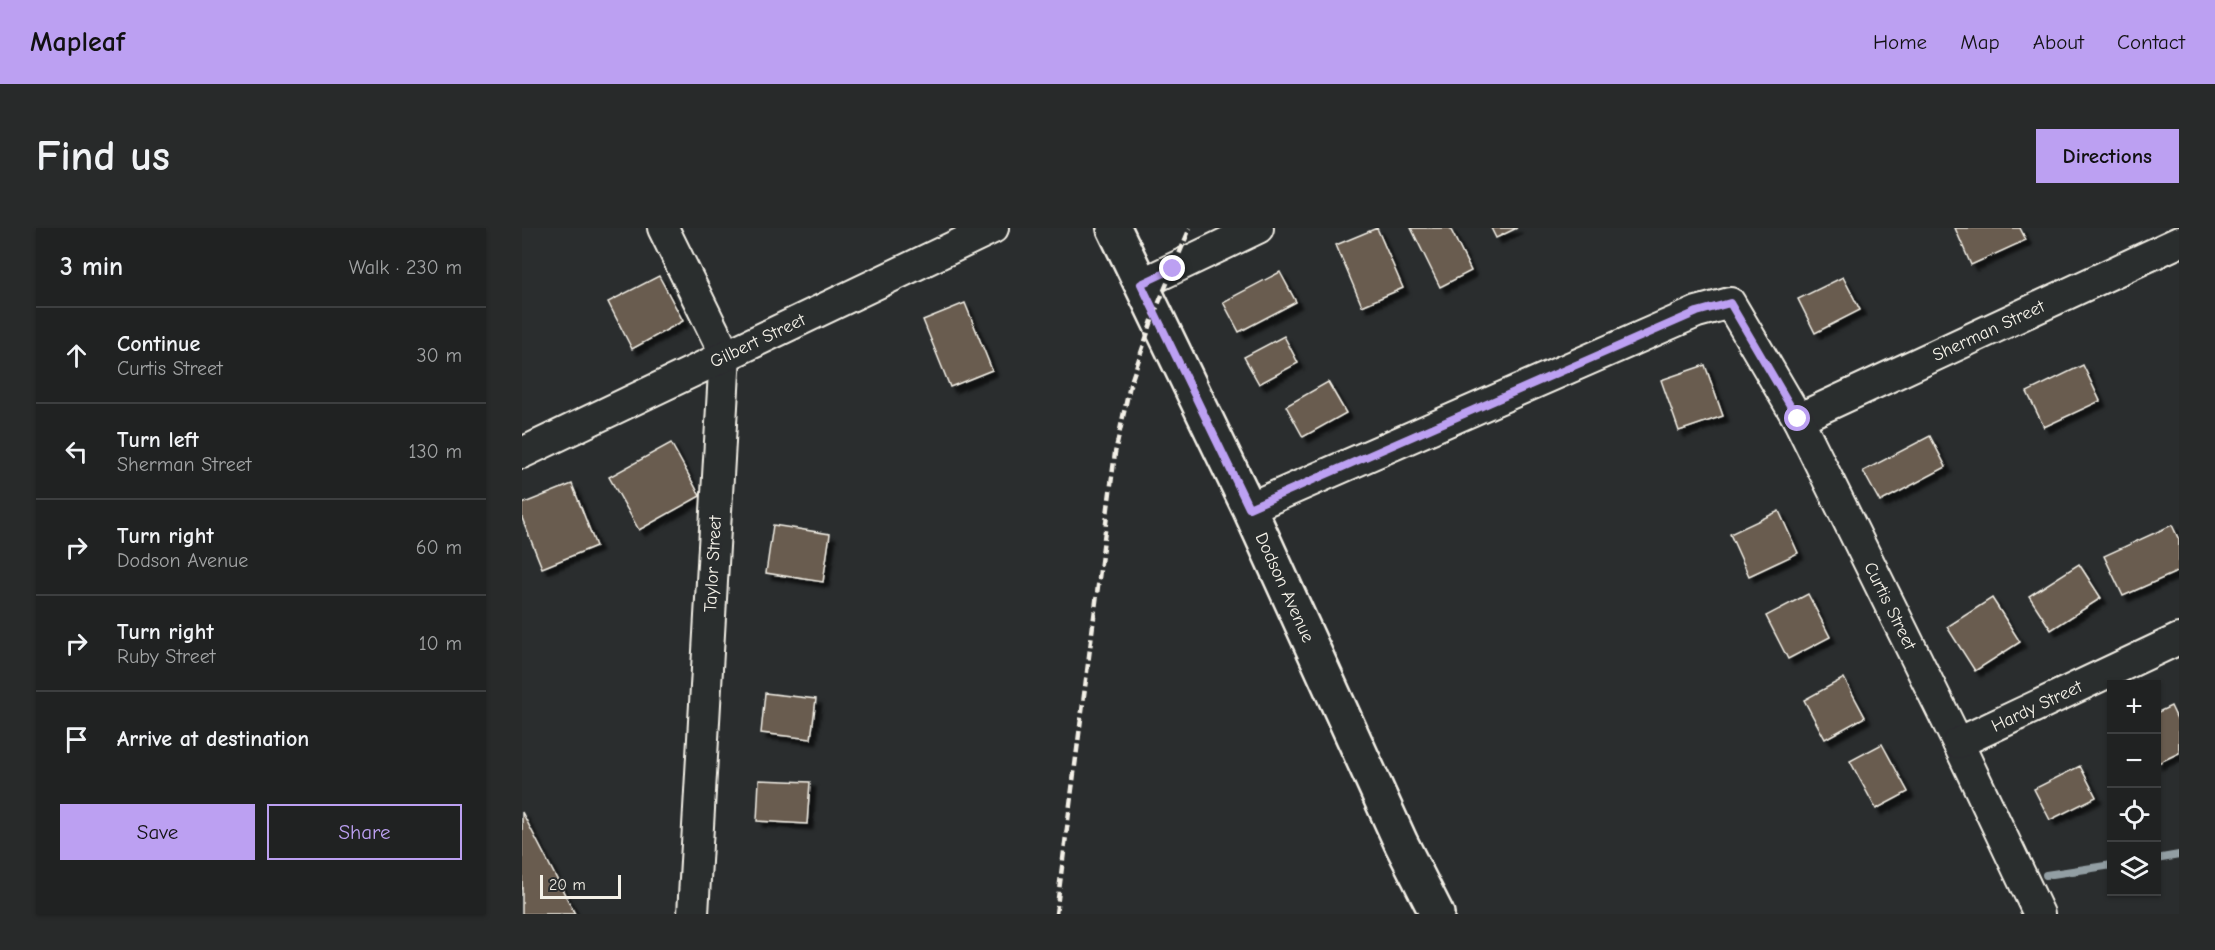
<!DOCTYPE html>
<html lang="en">
<head>
<meta charset="utf-8">
<style>
  :root { --surface:#202222; --page:#282a2a; --text:#f1f3f6; --muted:#a2a4a5; --line:#3d3f40; --accent:#bca0f2 }
  body { margin:0; font-family:"Comic Neue",sans-serif; background:var(--page); color:var(--text) }
  .controls { position:absolute; right:18px; bottom:18px; display:grid; overflow:hidden; border-radius:0px; box-shadow:0 2px 4px #0004 }
  .controls button { width:54px; height:54px; display:grid; place-items:center; padding:0; border:0; border-bottom:2px solid var(--line); background:var(--surface); color:var(--text); font:30px sans-serif }
  .scale { position:absolute; left:18px; bottom:15px; width:81px; box-sizing:border-box; padding-left:6px; border:3px solid #f4f1e8; border-top:0; font-size:16px; line-height:21px; white-space:nowrap; color:#f4f1e8; -webkit-text-stroke:4px #2a2d2e; paint-order:stroke }
  .stop { position:absolute; width:18px; height:18px; margin:-14px; border:4px solid #bca0f2; border-radius:50%; background:#fff }
  .stop.end { background:#bca0f2; border-color:#fff; box-shadow:0 2px 6px #0008 }
  .list { margin:0; padding:0; list-style:none }
  h2 { display:flex; justify-content:space-between; align-items:center; height:78px; margin:0; padding:0 24px; font-size:26px }
  h2 small { font-size:20px; font-weight:400; color:var(--muted) }
  .list li { display:grid; grid-template-columns:39px 1fr auto; gap:18px; align-items:center; box-sizing:border-box; height:96px; padding:0 24px; border-top:2px solid var(--line) }
  .list b { display:block; font-size:22px; white-space:nowrap }
  .list p { margin:0; font-size:20px; white-space:nowrap; color:var(--muted) }
  .list em { font-size:20px; font-style:normal; color:var(--muted) }
  .actions { display:flex; gap:12px; padding:18px 24px }
  .actions a { flex:1; padding:14px 0; border:2px solid var(--accent); border-radius:0px; text-align:center; font-size:21px; color:var(--accent) }
  .actions .main { background:var(--accent); color:#111 }
  .icon { flex:none; width:33px; height:33px; fill:none; stroke:currentColor; stroke-width:2; stroke-linecap:round; stroke-linejoin:round }
  .map { position:relative; flex:none; width:1657px; height:686px; overflow:hidden; border-radius:0px }
  header { display:flex; align-items:center; gap:36px; box-sizing:border-box; height:84px; padding:0 30px; background:var(--accent); color:#111 }
  header strong { font-size:28px }
  nav { display:flex; gap:33px; margin-inline-start:auto; font-size:21px }
  .intro { display:flex; align-items:center; justify-content:space-between; box-sizing:border-box; height:144px; padding:0 36px }
  h1 { margin:0; font-size:42px }
  .button { padding:15px 27px; border-radius:0px; background:var(--accent); color:#111; font-size:21px; font-weight:700 }
  main { display:flex; gap:36px; padding:0 36px }
  aside { flex:1; background:var(--surface); border-radius:0px; box-shadow:0 2px 4px #0004 }
  .map>svg:first-child { display:block }
</style>
</head>
<body>
<header>
<strong>Mapleaf</strong>
<nav><a>Home</a><a>Map</a><a>About</a><a>Contact</a></nav>
</header>
<div class="intro"><h1>Find us</h1><a class="button">Directions</a></div>
<main>
<aside>
<h2>3 min<small>Walk · 230 m</small></h2>
<ul class="list">
<li><svg class="icon" aria-label="ahead" viewBox="0 0 24 24"><path d="M12 20V5M6 11l6-6 6 6"/></svg><div><b>Continue</b><p>Curtis Street</p></div><em>30 m</em></li>
<li><svg class="icon" aria-label="left" viewBox="0 0 24 24"><path d="M17 20v-9H6M10 6l-5 5 5 5"/></svg><div><b>Turn left</b><p>Sherman Street</p></div><em>130 m</em></li>
<li><svg class="icon" aria-label="right" viewBox="0 0 24 24"><path d="M7 20v-9h11M14 6l5 5-5 5"/></svg><div><b>Turn right</b><p>Dodson Avenue</p></div><em>60 m</em></li>
<li><svg class="icon" aria-label="right" viewBox="0 0 24 24"><path d="M7 20v-9h11M14 6l5 5-5 5"/></svg><div><b>Turn right</b><p>Ruby Street</p></div><em>10 m</em></li>
<li><svg class="icon" aria-label="arrive" viewBox="0 0 24 24"><path d="M6 21V4h12l-3 4 3 4H6"/></svg><div><b>Arrive at destination</b></div></li>
</ul>
<div class="actions"><a class="main">Save</a><a>Share</a></div>
</aside>
<div class="map">
<svg width="1657" height="686" viewBox="0 0 1657 686">
  <defs>
    <filter id="shadow"><feDropShadow dx="5.5" dy="5.5" stdDeviation="1.5" flood-color="#0009"/></filter>
  </defs>
  <rect width="100%" height="100%" fill="#2a2d2e"/>
  <filter id="ink" filterUnits="userSpaceOnUse"><feTurbulence type="fractalNoise" baseFrequency=".0167" numOctaves="2"/><feDisplacementMap in="SourceGraphic" scale="12" xChannelSelector="R" yChannelSelector="G"/><feConvolveMatrix kernelMatrix="1 2 1 2 8 2 1 2 1" color-interpolation-filters="sRGB"/></filter>
  <g filter="url(#ink)">
    <g fill="none" stroke-linecap="round" stroke-linejoin="round">
      <path stroke="#929ea3" stroke-width="8" d="M1634,631l23,-4
        M1524,647l66,-10"/>
    </g>
    <path fill="#695c50" stroke="#f4f1e8" stroke-width="1.5" filter="url(#shadow)" d="M855,0l26,60 -41,18 -26,-61z
      M889,0h39l21,43 -31,16z
      M969,0h26l-21,10z
      M1433,0h65l6,12 -55,25z
      M758,44l16,30 -57,30 -16,-30z
      M137,48l24,45 -51,28 -24,-47z
      M1321,49l17,33 -45,23 -17,-34z
      M443,75l27,67 -42,17 -27,-67z
      M762,108l14,27 -39,21 -15,-27z
      M1183,137l18,51 -44,15 -18,-51z
      M1561,137l17,36 -56,26 -17,-35z
      M806,154l18,31 -43,24 -17,-31z
      M1408,208l16,31 -66,35 -17,-31z
      M149,215l29,53 -61,34 -30,-53z
      M50,256l24,62 -54,22 -20,-50v-14z
      M1257,283l19,42 -49,23 -19,-42z
      M251,297l57,9 -7,48 -57,-9z
      M1650,297l7,15v31l-56,25 -19,-40z
      M1557,336l22,34 -50,32 -22,-34z
      M1286,366l22,43 -42,22 -22,-43z
      M1470,370l28,44 -45,29 -28,-44z
      M1322,450l21,39 -40,22 -21,-39z
      M243,465l51,6 -5,40 -50,-6z
      M1649,478l8,17v30l-23,11v-51z
      M1360,516l26,48 -32,17 -26,-48z
      M1558,538l16,31 -46,23 -16,-31z
      M237,552l51,2 -3,42 -50,-3z
      M0,584l53,102h-53z"/>
    <g fill="none" stroke-linecap="round" stroke-linejoin="round">
      <defs>
        <g id="minor">
          <path d="M141,0l62,126 -32,560"/>
          <path d="M619,56l117,-56"/>
          <path id="s1" d="M1276,191l381,-177"/>
          <path id="s2" d="M0,225l471,-225"/>
          <path id="s3" d="M727,280l448,-196 33,-9 68,116 160,324 81,171"/>
          <path id="s4" d="M1436,515l221,-104"/>
        </g>
        <g id="major">
          <path id="s5" d="M592,0l135,280 152,335 36,71"/>
        </g>
      </defs>
      <use href="#minor" stroke="#f4f1e8" stroke-width="34"/>
      <use href="#major" stroke="#f4f1e8" stroke-width="38"/>
      <use href="#minor" stroke="#2a2d2e" stroke-width="30"/>
      <use href="#major" stroke="#2a2d2e" stroke-width="33"/>
      <path stroke="#f4f1e8" stroke-width="4.5" stroke-dasharray="9 4.5" stroke-linecap="butt" d="M534,686l59,-461 15,-68 25,-73 35,-84"/>
    </g>
  </g>
  <g fill="none" stroke-linecap="round" stroke-linejoin="round" filter="url(#ink)">
    <path stroke="#bca0f2" stroke-width="8" d="M651,41l-32,15 108,224 448,-196 33,-9 68,116"/>
  </g>
  <g text-anchor="middle" dominant-baseline="central" stroke-width="5" stroke-linejoin="round" paint-order="stroke">
    <g font-size="18" fill="#f4f1e8" stroke="#2a2d2e">
      <text stroke="none"><textPath href="#s1" startOffset="210">Sherman Street</textPath></text>
      <text stroke="none"><textPath href="#s2" startOffset="261">Gilbert Street</textPath></text>
      <text transform="translate(191 336) rotate(-87)">Taylor Street</text>
      <text stroke="none"><textPath href="#s5" startOffset="398">Dodson Avenue</textPath></text>
      <text stroke="none"><textPath href="#s3" startOffset="866">Curtis Street</textPath></text>
      <text stroke="none"><textPath href="#s4" startOffset="87">Hardy Street</textPath></text>
    </g>
  </g>
</svg>
<div class="controls">
<button>+</button>
<button>−</button>
<button><svg class="icon" aria-label="locate" viewBox="0 0 24 24"><circle cx="12" cy="12" r="6"/><path d="M12 2v4M12 18v4M2 12h4M18 12h4"/></svg></button>
<button><svg class="icon" aria-label="layers" viewBox="0 0 24 24"><path d="M12 4l9 5-9 5-9-5zM3 14l9 5 9-5"/></svg></button>
</div>
<div class="scale">20 m</div>
<div class="stop" style="left:1276px;top:191px"></div>
<div class="stop end" style="left:651px;top:41px"></div>
</div>
</main>
</body>
</html>
